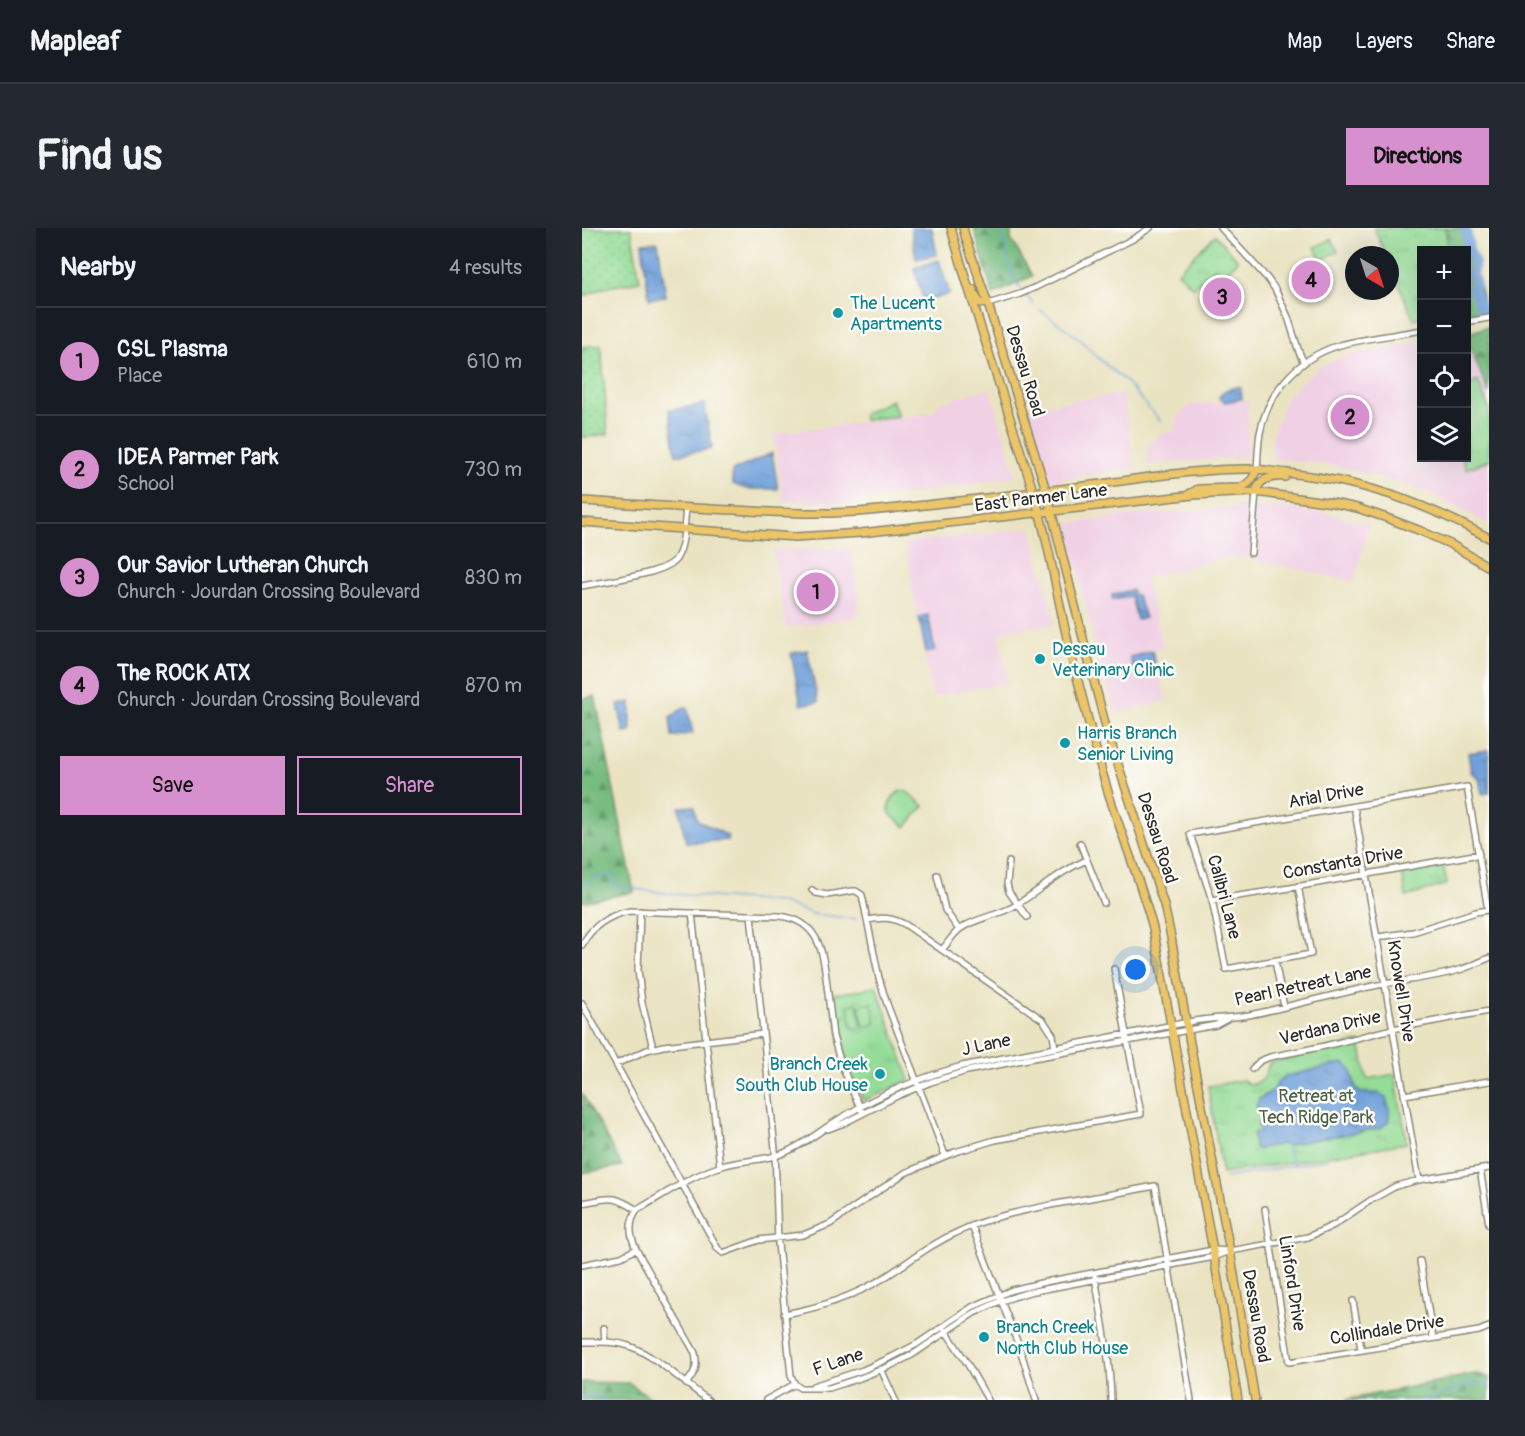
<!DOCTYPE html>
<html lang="en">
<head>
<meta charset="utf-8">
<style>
  :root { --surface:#171b24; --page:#242831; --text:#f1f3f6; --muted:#9ea1a6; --line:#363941; --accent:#d690ce }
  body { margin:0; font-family:Pangolin,sans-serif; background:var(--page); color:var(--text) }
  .controls { position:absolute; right:18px; top:18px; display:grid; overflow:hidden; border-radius:0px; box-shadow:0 6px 24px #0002 }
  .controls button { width:54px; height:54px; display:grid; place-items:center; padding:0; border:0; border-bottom:2px solid var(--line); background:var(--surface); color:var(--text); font:30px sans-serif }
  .compass { position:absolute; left:763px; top:18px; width:54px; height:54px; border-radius:50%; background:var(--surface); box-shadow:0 6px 24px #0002; rotate:141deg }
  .you { position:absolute; left:554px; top:742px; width:21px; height:21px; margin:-15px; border:4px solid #fff; border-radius:50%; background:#1a73e8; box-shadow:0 0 0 9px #1a73e833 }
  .badge { display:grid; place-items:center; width:39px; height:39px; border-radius:50%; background:var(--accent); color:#111; font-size:20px; font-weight:700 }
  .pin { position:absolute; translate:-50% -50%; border:3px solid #fff; box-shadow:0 2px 6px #0006 }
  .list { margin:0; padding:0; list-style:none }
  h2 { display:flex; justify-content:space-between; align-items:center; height:78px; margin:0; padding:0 24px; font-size:26px }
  h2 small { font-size:20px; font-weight:400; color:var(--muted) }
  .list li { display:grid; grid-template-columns:39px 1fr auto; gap:18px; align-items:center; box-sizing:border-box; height:108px; padding:0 24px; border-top:2px solid var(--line) }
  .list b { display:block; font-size:22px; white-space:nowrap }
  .list p { margin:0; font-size:20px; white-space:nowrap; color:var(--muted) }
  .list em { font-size:20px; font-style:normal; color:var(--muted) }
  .actions { display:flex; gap:12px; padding:18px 24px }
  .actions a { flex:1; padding:14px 0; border:2px solid var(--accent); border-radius:0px; text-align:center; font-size:21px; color:var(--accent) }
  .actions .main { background:var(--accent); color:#111 }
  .icon { flex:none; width:33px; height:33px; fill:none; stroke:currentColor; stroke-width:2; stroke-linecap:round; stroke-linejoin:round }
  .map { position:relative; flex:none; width:907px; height:1172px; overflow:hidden; border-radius:0px }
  header { display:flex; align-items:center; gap:36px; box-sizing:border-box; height:84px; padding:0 30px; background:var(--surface); border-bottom:2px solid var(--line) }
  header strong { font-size:28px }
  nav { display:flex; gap:33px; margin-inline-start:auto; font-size:21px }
  .intro { display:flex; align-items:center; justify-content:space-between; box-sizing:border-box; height:144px; padding:0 36px }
  h1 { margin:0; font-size:42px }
  .button { padding:15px 27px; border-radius:0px; background:var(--accent); color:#111; font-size:21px; font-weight:700 }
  main { display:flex; gap:36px; padding:0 36px }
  aside { flex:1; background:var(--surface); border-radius:0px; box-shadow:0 6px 24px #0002 }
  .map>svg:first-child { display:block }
</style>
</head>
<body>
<header>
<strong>Mapleaf</strong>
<nav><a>Map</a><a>Layers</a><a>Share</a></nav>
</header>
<div class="intro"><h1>Find us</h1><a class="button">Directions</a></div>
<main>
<aside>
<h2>Nearby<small>4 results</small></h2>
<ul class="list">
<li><span class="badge">1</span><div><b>CSL Plasma</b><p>Place</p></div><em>610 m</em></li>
<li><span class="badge">2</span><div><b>IDEA Parmer Park</b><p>School</p></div><em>730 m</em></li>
<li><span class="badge">3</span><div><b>Our Savior Lutheran Church</b><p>Church · Jourdan Crossing Boulevard</p></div><em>830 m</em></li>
<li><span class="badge">4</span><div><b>The ROCK ATX</b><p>Church · Jourdan Crossing Boulevard</p></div><em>870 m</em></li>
</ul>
<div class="actions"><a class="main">Save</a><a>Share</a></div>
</aside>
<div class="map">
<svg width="907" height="1172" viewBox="0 0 907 1172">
  <defs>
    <pattern id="grass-dots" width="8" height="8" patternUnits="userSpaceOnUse" patternTransform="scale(1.5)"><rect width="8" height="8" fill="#94dc97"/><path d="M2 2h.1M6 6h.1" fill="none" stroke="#80bd82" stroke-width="1.8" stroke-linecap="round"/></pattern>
    <pattern id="forest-firs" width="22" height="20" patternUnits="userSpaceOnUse" patternTransform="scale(1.5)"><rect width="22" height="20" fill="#77bc80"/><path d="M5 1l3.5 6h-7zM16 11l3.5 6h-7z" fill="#629969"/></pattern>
    <pattern id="park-tufts" width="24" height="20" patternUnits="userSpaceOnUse" patternTransform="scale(1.5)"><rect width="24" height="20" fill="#94dc97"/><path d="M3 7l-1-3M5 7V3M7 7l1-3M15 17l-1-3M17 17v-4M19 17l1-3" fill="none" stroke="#80bd82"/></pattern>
    <pattern id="water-ripples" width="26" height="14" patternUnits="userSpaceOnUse" patternTransform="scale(1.5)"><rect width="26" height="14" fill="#71a0da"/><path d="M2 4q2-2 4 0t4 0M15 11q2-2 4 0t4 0" fill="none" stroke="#5d83b1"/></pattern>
  </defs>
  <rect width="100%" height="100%" fill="#fdfcf7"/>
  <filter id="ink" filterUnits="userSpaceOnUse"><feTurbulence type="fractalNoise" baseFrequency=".0167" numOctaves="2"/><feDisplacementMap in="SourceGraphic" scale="12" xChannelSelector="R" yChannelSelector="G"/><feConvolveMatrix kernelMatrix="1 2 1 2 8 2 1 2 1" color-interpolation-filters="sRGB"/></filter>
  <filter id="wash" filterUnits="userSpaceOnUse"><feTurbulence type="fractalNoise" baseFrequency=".008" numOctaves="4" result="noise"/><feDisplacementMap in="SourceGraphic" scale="24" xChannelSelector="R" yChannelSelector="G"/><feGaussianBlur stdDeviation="1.35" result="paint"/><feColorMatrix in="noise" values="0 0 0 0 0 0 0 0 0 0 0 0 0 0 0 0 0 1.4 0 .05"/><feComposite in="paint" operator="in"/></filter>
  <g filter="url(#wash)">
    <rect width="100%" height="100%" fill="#eae3c2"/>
    <path fill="#f0d0e5" d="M885,112l22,54v130l-56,-29 -36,-13 -66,-17 -59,-7 1,-25 12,-32 12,-15 23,-19 25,-11 76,-14 1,116h44z
      M408,160l26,88 -46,9 -122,18 -65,-2 -9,-67 157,-21 3,-2 4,-7 7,-3z
      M541,166l12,74 -85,13 -22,-74z
      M666,172l-1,57 -99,7 -2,-17 14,-11 15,-5 1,-14 14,-12z
      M655,279h44l52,8 36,9 -15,58 -112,-25 -17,1 -80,20 18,69 -10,3 13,51 -50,13 -21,-67 -28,-123 69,-9z
      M449,300l24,96 -56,9 9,50 -76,14 -27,-154z
      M269,320l10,68 -75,12 -13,-78z"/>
    <path fill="url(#grass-dots)" stroke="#608461" stroke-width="1.5" d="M0,0h49l9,53 -37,7 -21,9z
      M19,117l7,89 -26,4v-91z"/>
    <path fill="url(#forest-firs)" stroke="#517456" stroke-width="1.5" d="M392,0h37v11l21,37 -39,19z
      M863,0h22l18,82 -18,3 -1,-63h-18z
      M907,98v68l-22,-54 -1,-6z
      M13,468l39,196 -52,10v-203z
      M0,865l40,73 -40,7z
      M893,1146l14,3v23h-143z
      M0,1154l47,1 25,17h-72z"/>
    <path fill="url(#park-tufts)" stroke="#608461" stroke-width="1.5" d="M792,0h71l3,22h-26l-1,68h-8l-23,-54v-9h-4z
      M633,7l22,24v3l-14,13 -8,-7 -22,20 -15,-16z
      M750,11l6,13 -17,8 -6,-13z
      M310,172l6,16 -34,4 -1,-6z
      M861,637l4,19 -41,13 -4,-25z
      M294,758l34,94 -46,21c-20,-35 -26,-68 -31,-107l22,-3z
      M778,814l7,37 28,-5 12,69 -185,31 -14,-88 35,-6 8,5c14,-5 15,-8 18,-22z"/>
    <path fill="#94dc97" stroke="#608461" stroke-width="1.5" d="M896,153l11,28v51l-23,9 -4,-11h4l1,-72z
      M319,563h5l18,15 -18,21c-5,-4 -13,-9 -16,-14 -4,-9 4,-19 11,-22z
      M275,775l5,24 -10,1 -4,-23z
      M290,775l4,21 -12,3 -5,-21z"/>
    <path fill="url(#water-ripples)" stroke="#4e6682" stroke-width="1.5" d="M329,0h21l5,27 -21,4z
      M76,14l8,54 -17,3 -7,-56z
      M357,32l11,34 -26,8 -10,-34z
      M657,159l2,2 1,10 -17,3 -6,-4c4,-9 11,-10 20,-11z
      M123,176l7,45 -36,6 -7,-45z
      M190,225l6,36h-32l-13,-5 -1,-13z
      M550,362l2,5h3l8,23 -8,2 -6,-24 -18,4 -1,-5z
      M346,387l7,36 -9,2 -7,-36z
      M225,422l11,52 -17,3 -10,-52z
      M570,423l3,12 -22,6 -3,-12z
      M49,474v30l-7,1 -6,-29z
      M102,479h3l6,26 -21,4 -2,-19z
      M907,522v43l-7,1 -3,-16 -8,-6 -3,-19z
      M112,578l3,14 31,16v4l-42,3 -7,-36z
      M761,835c13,5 7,21 17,30h19l7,5 3,11v12l-8,7 -90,16 -2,2 -8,-2 -24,5 -3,-3 -1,-12 2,-2 4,1 1,-2 -3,-7 6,-7v-4l-7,-7 3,-7 14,-9 5,-9 8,-5z"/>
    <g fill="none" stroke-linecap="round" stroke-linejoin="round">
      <path stroke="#71a0da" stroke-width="1.5" d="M418,0l13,50 9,12
        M443,66l9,11
        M458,82l40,29 15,16 31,27 35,40
        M0,659l11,-8 20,-5 2,12 57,8 106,8 16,5 19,7 43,5
        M705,917l1,6 6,14
        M643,950l103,-19
        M0,1169l12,-2 12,5
        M746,1172l1,-1
        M839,1172l16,-4 38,-13 14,1"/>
      <path stroke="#71a0da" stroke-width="10" d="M884,0l3,22 6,13 -3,10 4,11 -3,5 10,23"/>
    </g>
  </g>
  <g filter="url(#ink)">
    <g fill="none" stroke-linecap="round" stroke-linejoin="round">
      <defs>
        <path id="minor" d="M639,0l46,50 8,11 13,28 11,35 5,11
          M406,76l32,-10 16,-7 97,-48 17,-11
          M884,94l23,-4
          M675,241c1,-12 1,-24 3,-36 8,-42 39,-76 80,-88 26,-7 55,-10 82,-15
          M669,325l5,-61
          M0,358c20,-4 84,-12 94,-27 9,-14 8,-35 10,-51
          M772,578l65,374
          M498,615l24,60
          M427,634l-2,22 2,8 18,25
          M355,647l8,35 14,20
          M716,658l13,68 -85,15 -14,-69 -22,-66 277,-47 21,123 -12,2 -63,20 -35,5
          M230,662l4,3 11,2 25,-4h4l6,4 17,83 8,26 58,151
          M630,672l78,-12 189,-34
          M58,683l-2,59 4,33 11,45
          M110,685l28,254
          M169,687l24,234 3,94 13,133 4,8 5,4h29l31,-10 30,-12 22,-11 62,-42 24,-11 31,-10 185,-35 16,-6
          M285,692c15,-3 25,-3 39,5l137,95 10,15 2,13
          M0,717c10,-19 27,-30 48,-34l150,5c40,5 43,37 47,69 2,17 4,34 6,51 7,28 17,52 30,77
          M360,722c6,-7 11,-16 18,-21 17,-12 39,-13 56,-24 25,-15 43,-34 71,-45
          M693,733l9,46
          M0,775l136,246 5,4 36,-13 44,-5 27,-11 51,-35 24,-16 50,-21 40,-12 146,-26 -27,-145
          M34,836l31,-14 16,-4 100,-12
          M670,841l8,-8 10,-4 55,-11 67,-17 97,-18
          M822,867l85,-14
          M246,901l16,-6 53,-27 34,-14 36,-11 61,-12 188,-34 11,-6
          M898,941l9,55
          M0,975c29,-5 30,-9 55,7
          M683,981l24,153 190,-31 10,-4
          M390,998l48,123 16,51
          M838,1033l13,77
          M0,1037l39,-8 15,-8
          M513,1049c7,41 15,81 16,123
          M771,1073l8,48
          M202,1086c35,-6 68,-17 98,-35 27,-17 48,-35 78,-48 32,-15 67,-21 101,-28 31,-5 63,-11 94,-17l36,214
          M22,1100l1,14
          M363,1102l22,33 21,37
          M0,1114c16,0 32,-1 47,4 24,8 58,39 79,54
          M299,1141l14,31
          M104,1156c9,-12 12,-16 9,-31l-59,-104c-6,-14 -8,-25 1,-39 28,-16 55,-35 85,-44 19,-6 40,-5 59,-12 25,-9 44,-28 67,-40 36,-22 74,-37 114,-48l232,-45c19,-3 37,-3 55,-6 43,-9 86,-21 129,-30 27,-5 55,-7 81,-15 11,-3 20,-8 30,-12
          M231,1158l50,-16 29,-13 25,-13 55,-37 40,-17 33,-8 168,-32 17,1 78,-14 26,-12 37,-25 25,-14 23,-6 70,-12
          M184,1172l29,-16"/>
        <path id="major" d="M369,0c26,95 60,188 88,283 14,51 21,104 35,155 12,44 22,89 36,132 14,43 31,86 43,130l59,317 26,155
          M381,0l3,11 22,65 58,186 42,168 19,73 57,174 7,32 23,128 36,186 25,149
          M391,61l3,8 4,6 8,1
          M674,264c3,-14 16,-16 29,-15
          M607,266l9,-5 41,-1c10,-3 14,-9 18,-19
          M0,273c51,3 102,7 153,9 45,3 89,5 134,1 80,-8 159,-18 239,-28 49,-7 99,-15 148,-14 10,1 21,3 32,4 74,8 135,29 201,65
          M0,294l213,15 66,-4 332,-38 63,-3 77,11 24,5 27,9 37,14 31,14 37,22"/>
      </defs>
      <use href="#minor" stroke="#8a8776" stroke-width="8"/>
      <use href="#major" stroke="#8a8776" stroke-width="10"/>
      <use href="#minor" stroke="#fff" stroke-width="5"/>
      <use href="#major" stroke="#ecc569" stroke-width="7"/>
    </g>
  </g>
  <g fill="#0f9aa8" stroke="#fdfcf7" stroke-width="2">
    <circle cx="256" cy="85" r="6"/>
    <circle cx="458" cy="431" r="6"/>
    <circle cx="483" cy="515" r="6"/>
    <circle cx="298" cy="846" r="6"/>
    <circle cx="402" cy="1109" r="6"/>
  </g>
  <g text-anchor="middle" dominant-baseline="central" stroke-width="5" stroke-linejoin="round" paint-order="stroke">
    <g font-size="18" fill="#0d838f" stroke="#fdfcf7" text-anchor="start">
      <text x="268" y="75">The Lucent<tspan x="268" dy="21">Apartments</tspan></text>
      <text x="470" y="421">Dessau<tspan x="470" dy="21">Veterinary Clinic</tspan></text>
      <text x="495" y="505">Harris Branch<tspan x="495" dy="21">Senior Living</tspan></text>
      <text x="286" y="836" text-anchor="end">Branch Creek<tspan x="286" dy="21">South Club House</tspan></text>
      <text x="414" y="1099">Branch Creek<tspan x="414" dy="21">North Club House</tspan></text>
    </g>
    <g font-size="18" fill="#2b2b2b" stroke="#fdfcf7">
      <text transform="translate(443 143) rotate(73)">Dessau Road</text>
      <text transform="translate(459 270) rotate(-7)">East Parmer Lane</text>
      <text transform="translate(744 568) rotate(-10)">Arial Drive</text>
      <text transform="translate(575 610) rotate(72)">Dessau Road</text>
      <text transform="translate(761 635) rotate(-10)">Constanta Drive</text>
      <text transform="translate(642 669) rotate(75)">Calibri Lane</text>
      <text transform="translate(721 758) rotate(-12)">Pearl Retreat Lane</text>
      <text transform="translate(819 763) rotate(81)">Knowell Drive</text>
      <text transform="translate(748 800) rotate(-13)">Verdana Drive</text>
      <text transform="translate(404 817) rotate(-12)">J Lane</text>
      <text transform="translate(710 1055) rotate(81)">Linford Drive</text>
      <text transform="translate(674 1088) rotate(80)">Dessau Road</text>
      <text transform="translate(805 1102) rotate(-9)">Collindale Drive</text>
      <text transform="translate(256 1134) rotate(-19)">F Lane</text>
    </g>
    <g font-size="18" fill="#4a604b" stroke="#fdfcf7">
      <text x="734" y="868">Retreat at<tspan x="734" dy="21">Tech Ridge Park</tspan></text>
    </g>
  </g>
</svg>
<div class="controls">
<button>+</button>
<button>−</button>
<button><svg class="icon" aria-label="locate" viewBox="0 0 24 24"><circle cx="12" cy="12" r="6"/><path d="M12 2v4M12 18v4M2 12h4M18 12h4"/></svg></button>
<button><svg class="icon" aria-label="layers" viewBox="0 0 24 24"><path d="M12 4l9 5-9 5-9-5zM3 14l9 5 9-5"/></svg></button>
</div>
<svg class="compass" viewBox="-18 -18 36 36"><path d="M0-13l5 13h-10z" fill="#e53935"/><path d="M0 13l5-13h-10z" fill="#9ea1a6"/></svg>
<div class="you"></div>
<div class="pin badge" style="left:234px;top:364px">1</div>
<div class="pin badge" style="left:768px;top:189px">2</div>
<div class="pin badge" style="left:640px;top:69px">3</div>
<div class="pin badge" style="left:729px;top:52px">4</div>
</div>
</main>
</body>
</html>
